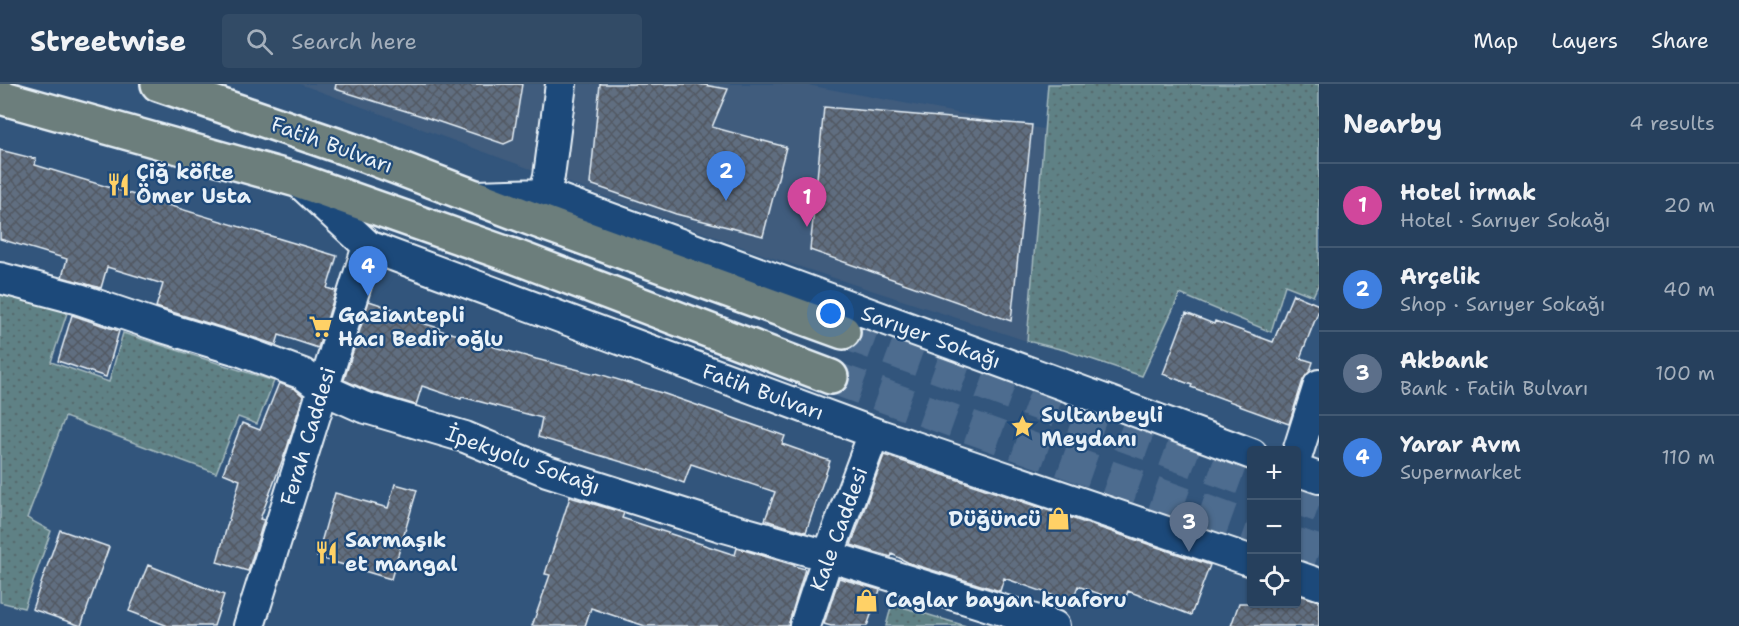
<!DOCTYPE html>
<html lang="en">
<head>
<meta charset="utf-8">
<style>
  :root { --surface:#26405d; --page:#324b66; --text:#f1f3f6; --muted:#a4afbc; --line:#425972; --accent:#ffd166 }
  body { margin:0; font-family:"Shantell Sans",sans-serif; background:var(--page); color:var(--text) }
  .controls { position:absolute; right:18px; bottom:18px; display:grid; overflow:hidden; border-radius:6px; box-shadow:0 2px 4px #0004 }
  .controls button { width:54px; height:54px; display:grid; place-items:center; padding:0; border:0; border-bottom:2px solid var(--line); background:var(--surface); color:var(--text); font:30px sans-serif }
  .you { position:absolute; left:831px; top:230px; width:21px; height:21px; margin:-15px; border:4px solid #fff; border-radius:50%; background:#1a73e8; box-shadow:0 0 0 9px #1a73e833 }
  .badge { display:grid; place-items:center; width:39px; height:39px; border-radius:50%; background:var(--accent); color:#fff; font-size:20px; font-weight:700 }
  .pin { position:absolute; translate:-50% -50px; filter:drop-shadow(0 2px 3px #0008) }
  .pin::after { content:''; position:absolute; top:32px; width:21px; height:18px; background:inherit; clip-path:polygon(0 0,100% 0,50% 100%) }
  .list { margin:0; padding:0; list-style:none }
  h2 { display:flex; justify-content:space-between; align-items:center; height:78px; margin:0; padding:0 24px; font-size:26px }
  h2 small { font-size:20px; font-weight:400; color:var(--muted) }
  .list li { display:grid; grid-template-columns:39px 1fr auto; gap:18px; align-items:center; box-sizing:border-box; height:84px; padding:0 24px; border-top:2px solid var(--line) }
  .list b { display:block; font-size:22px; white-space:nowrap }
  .list p { margin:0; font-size:20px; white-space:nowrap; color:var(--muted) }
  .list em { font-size:20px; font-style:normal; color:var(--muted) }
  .icon { flex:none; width:33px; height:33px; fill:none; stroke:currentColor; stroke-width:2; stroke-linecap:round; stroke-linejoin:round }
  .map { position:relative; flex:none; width:1319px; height:542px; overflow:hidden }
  header { display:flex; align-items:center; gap:36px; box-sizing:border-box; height:84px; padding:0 30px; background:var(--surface); border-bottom:2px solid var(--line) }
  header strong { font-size:28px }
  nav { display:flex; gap:33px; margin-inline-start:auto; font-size:21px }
  .search { width:420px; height:54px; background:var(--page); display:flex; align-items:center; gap:15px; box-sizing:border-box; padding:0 21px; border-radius:6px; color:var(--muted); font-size:22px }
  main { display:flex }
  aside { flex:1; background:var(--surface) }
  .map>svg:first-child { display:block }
</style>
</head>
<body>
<header>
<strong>Streetwise</strong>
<div class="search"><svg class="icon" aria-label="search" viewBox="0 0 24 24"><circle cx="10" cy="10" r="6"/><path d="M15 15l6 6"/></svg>Search here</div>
<nav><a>Map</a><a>Layers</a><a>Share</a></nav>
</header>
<main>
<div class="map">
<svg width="1319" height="542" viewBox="0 0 1319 542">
  <defs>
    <pattern id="grass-dots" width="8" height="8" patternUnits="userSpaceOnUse" patternTransform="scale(1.5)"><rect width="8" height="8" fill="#5f8185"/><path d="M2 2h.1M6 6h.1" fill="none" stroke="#556a6d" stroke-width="1.8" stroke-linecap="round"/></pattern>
    <pattern id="building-cross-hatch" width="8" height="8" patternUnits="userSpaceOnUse" patternTransform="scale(1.5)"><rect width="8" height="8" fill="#606e80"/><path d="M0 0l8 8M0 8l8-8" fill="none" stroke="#525962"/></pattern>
  </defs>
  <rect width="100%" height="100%" fill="#32557c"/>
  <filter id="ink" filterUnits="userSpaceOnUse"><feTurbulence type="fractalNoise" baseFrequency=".0167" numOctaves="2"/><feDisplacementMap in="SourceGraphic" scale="12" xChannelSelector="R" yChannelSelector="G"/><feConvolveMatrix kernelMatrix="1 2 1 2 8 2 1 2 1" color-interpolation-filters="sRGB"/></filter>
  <g filter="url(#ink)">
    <path fill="#405c7d" d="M300,0h502l241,45 -16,212 -260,-85z"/>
    <path fill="url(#grass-dots)" stroke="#a4b9be" stroke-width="1.5" d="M1048,0h271v199l-6,13 -28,-11 -14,47 -91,-38 -38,82 -78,-26 -37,-9z
      M0,205l68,21 -17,52 58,20 14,-49 151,48 -17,43 -19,-7 -22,56 -151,-56 -38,101 24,13 -27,77 -24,-6z
      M892,520l74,22h-80z"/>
    <path fill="url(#building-cross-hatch)" stroke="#e8f1f8" stroke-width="1.5" d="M336,0h186l-9,56 -9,4 -82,-28 -87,-27z
      M600,0h98l30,5 -16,38 74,20 -23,89 -87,-22 -86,-30z
      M824,23l208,18 -21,196 -201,-71z
      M0,66l36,9 -1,6 302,91 -10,32 9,3 -18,57 -39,-13 -3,10 -30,-10 -90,-28 7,-23 -56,-17 -6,21 -39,-11 5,-18 -67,-20z
      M1293,210l26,11v5l-19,48 13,4 -3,9 -7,9 -14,44 -50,-18 1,-1 -49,-18 1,-2 -29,-11 23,-61 28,11 1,-3 58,21z
      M369,217l30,10 -1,5 41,12v2l39,10 -1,2 59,17 59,15 1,-1 69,21 120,42 -3,8 48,17 -24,71 -41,-12 10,-28 -84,-28 -7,19 -35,-13 -111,-33 4,-19 -80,-21 -1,2 -39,-13 -6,19 -47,-14 -25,-11z
      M72,231l47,16 -13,46 -48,-16z
      M279,299l16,6 8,7 -16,52 -27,71 4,1 -16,51 -31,-9 23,-82 -17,-7 19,-50 18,7z
      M884,371l326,110 -19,50 -63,-24 -4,12 -46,-17 -6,16 -68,-24 -4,13 -91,-28 -17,-9 -1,3 -40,-12z
      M395,400l22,6 -26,89 -74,-22 18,-64 53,15z
      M570,413l54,16 -2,5 113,37 2,-7 57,17v1l11,3 -17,57h-143l-54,-18 -6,18h-53l18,-51 -5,-1z
      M60,446l49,17 -28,79 -49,-17z
      M148,481l76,30 -10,31h-46l-39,-15z
      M839,494l41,12 -13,36h-36l-7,-2z
      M1296,510l23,7v25h-88l8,-23h57z"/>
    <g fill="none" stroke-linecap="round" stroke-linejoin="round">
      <path stroke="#4d6c8f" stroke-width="33" stroke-dasharray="33 16" stroke-linecap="butt" d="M843,248l409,150
        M831,293l421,151
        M1296,414l23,8
        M1296,460l23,8"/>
      <defs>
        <path id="minor" d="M297,96l71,66 506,187 378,128
          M544,110l5,-18 12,-92
          M476,112l68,-2 708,260
          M0,194l79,21 83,28 79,24 62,23 20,15 40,18 102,30 82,34 174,55 107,30 226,70
          M1296,374l23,-73
          M1296,386l23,8
          M1296,492l23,8
          M249,542l119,-380
          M805,542l23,-70 46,-123"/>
        <path id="major" d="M158,0l199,68 173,66 313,114
          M0,13l297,83 219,77 315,120"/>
      </defs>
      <use href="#minor" stroke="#e8f1f8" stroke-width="34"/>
      <use href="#major" stroke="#e8f1f8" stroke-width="38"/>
      <use href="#minor" stroke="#1f4a7a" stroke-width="30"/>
      <use href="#major" stroke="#6c7e7c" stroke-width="33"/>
    </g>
  </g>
  <defs>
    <symbol id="restaurant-bare" viewBox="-9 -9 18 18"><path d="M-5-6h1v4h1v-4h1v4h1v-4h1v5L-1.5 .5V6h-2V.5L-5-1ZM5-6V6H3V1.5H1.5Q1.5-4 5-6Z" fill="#ffd166" stroke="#1f4a7a" stroke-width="2.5" paint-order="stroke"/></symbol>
    <symbol id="supermarket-bare" viewBox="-9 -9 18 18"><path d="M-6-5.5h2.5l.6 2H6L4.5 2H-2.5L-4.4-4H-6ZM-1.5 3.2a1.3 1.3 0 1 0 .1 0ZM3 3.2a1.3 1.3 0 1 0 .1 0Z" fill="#ffd166" stroke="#1f4a7a" stroke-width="2.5" paint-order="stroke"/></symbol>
    <symbol id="sight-bare" viewBox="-9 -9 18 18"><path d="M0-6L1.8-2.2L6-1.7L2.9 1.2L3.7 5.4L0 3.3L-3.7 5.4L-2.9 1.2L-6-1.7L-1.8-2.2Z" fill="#ffd166" stroke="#1f4a7a" stroke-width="2.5" paint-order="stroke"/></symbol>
    <symbol id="shop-bare" viewBox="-9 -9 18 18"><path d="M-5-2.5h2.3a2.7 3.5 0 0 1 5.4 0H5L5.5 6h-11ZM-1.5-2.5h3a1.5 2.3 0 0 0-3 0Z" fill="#ffd166" stroke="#1f4a7a" stroke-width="2.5" paint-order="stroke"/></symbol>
  </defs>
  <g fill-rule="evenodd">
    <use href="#restaurant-bare" x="102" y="84" width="33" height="33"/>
    <use href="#supermarket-bare" x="304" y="226" width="33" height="33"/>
    <use href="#sight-bare" x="1006" y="326" width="33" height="33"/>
    <use href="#shop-bare" x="1042" y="418" width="33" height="33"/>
    <use href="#restaurant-bare" x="310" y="452" width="33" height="33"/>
    <use href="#shop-bare" x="850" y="500" width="33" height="33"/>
  </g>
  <g text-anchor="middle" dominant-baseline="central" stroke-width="4.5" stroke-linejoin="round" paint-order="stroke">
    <g font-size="21" fill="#e8f1f8" stroke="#1f4a7a">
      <text transform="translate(332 61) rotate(20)">Fatih Bulvarı</text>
      <text transform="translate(931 253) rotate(20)">Sarıyer Sokağı</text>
      <text transform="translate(763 308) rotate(20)">Fatih Bulvarı</text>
      <text transform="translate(308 352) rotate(-73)">Ferah Caddesi</text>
      <text transform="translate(523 376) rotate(20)">İpekyolu Sokağı</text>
      <text transform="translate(839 445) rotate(-70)">Kale Caddesi</text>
    </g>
    <g font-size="21" font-weight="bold" fill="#e8f1f8" stroke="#1f4a7a" text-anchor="start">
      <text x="136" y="88">Çiğ köfte<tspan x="136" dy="24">Ömer Usta</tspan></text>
      <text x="338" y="231">Gaziantepli<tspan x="338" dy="24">Hacı Bedir oğlu</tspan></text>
      <text x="1041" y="331">Sultanbeyli<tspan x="1041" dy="24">Meydanı</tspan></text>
      <text x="1041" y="435" text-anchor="end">Düğüncü</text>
      <text x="345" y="456">Sarmaşık<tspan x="345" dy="24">et mangal</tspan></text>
      <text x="885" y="516">Caglar bayan kuaforu</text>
    </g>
  </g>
</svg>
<div class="controls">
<button>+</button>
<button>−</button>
<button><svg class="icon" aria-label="locate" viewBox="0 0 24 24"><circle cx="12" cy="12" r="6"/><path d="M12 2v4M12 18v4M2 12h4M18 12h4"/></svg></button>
</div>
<div class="you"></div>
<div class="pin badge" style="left:807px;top:143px;background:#d1479c">1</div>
<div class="pin badge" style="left:726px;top:117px;background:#3f7fe0">2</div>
<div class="pin badge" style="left:1189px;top:468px;background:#5c6f8a">3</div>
<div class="pin badge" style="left:368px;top:212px;background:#3f7fe0">4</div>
</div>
<aside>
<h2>Nearby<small>4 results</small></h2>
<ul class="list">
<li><span class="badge" style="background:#d1479c">1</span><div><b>Hotel irmak</b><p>Hotel · Sarıyer Sokağı</p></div><em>20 m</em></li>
<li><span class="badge" style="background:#3f7fe0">2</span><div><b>Arçelik</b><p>Shop · Sarıyer Sokağı</p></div><em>40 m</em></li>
<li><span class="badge" style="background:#5c6f8a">3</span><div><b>Akbank</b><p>Bank · Fatih Bulvarı</p></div><em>100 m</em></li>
<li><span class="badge" style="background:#3f7fe0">4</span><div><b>Yarar Avm</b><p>Supermarket</p></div><em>110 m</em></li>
</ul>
</aside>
</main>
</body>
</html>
